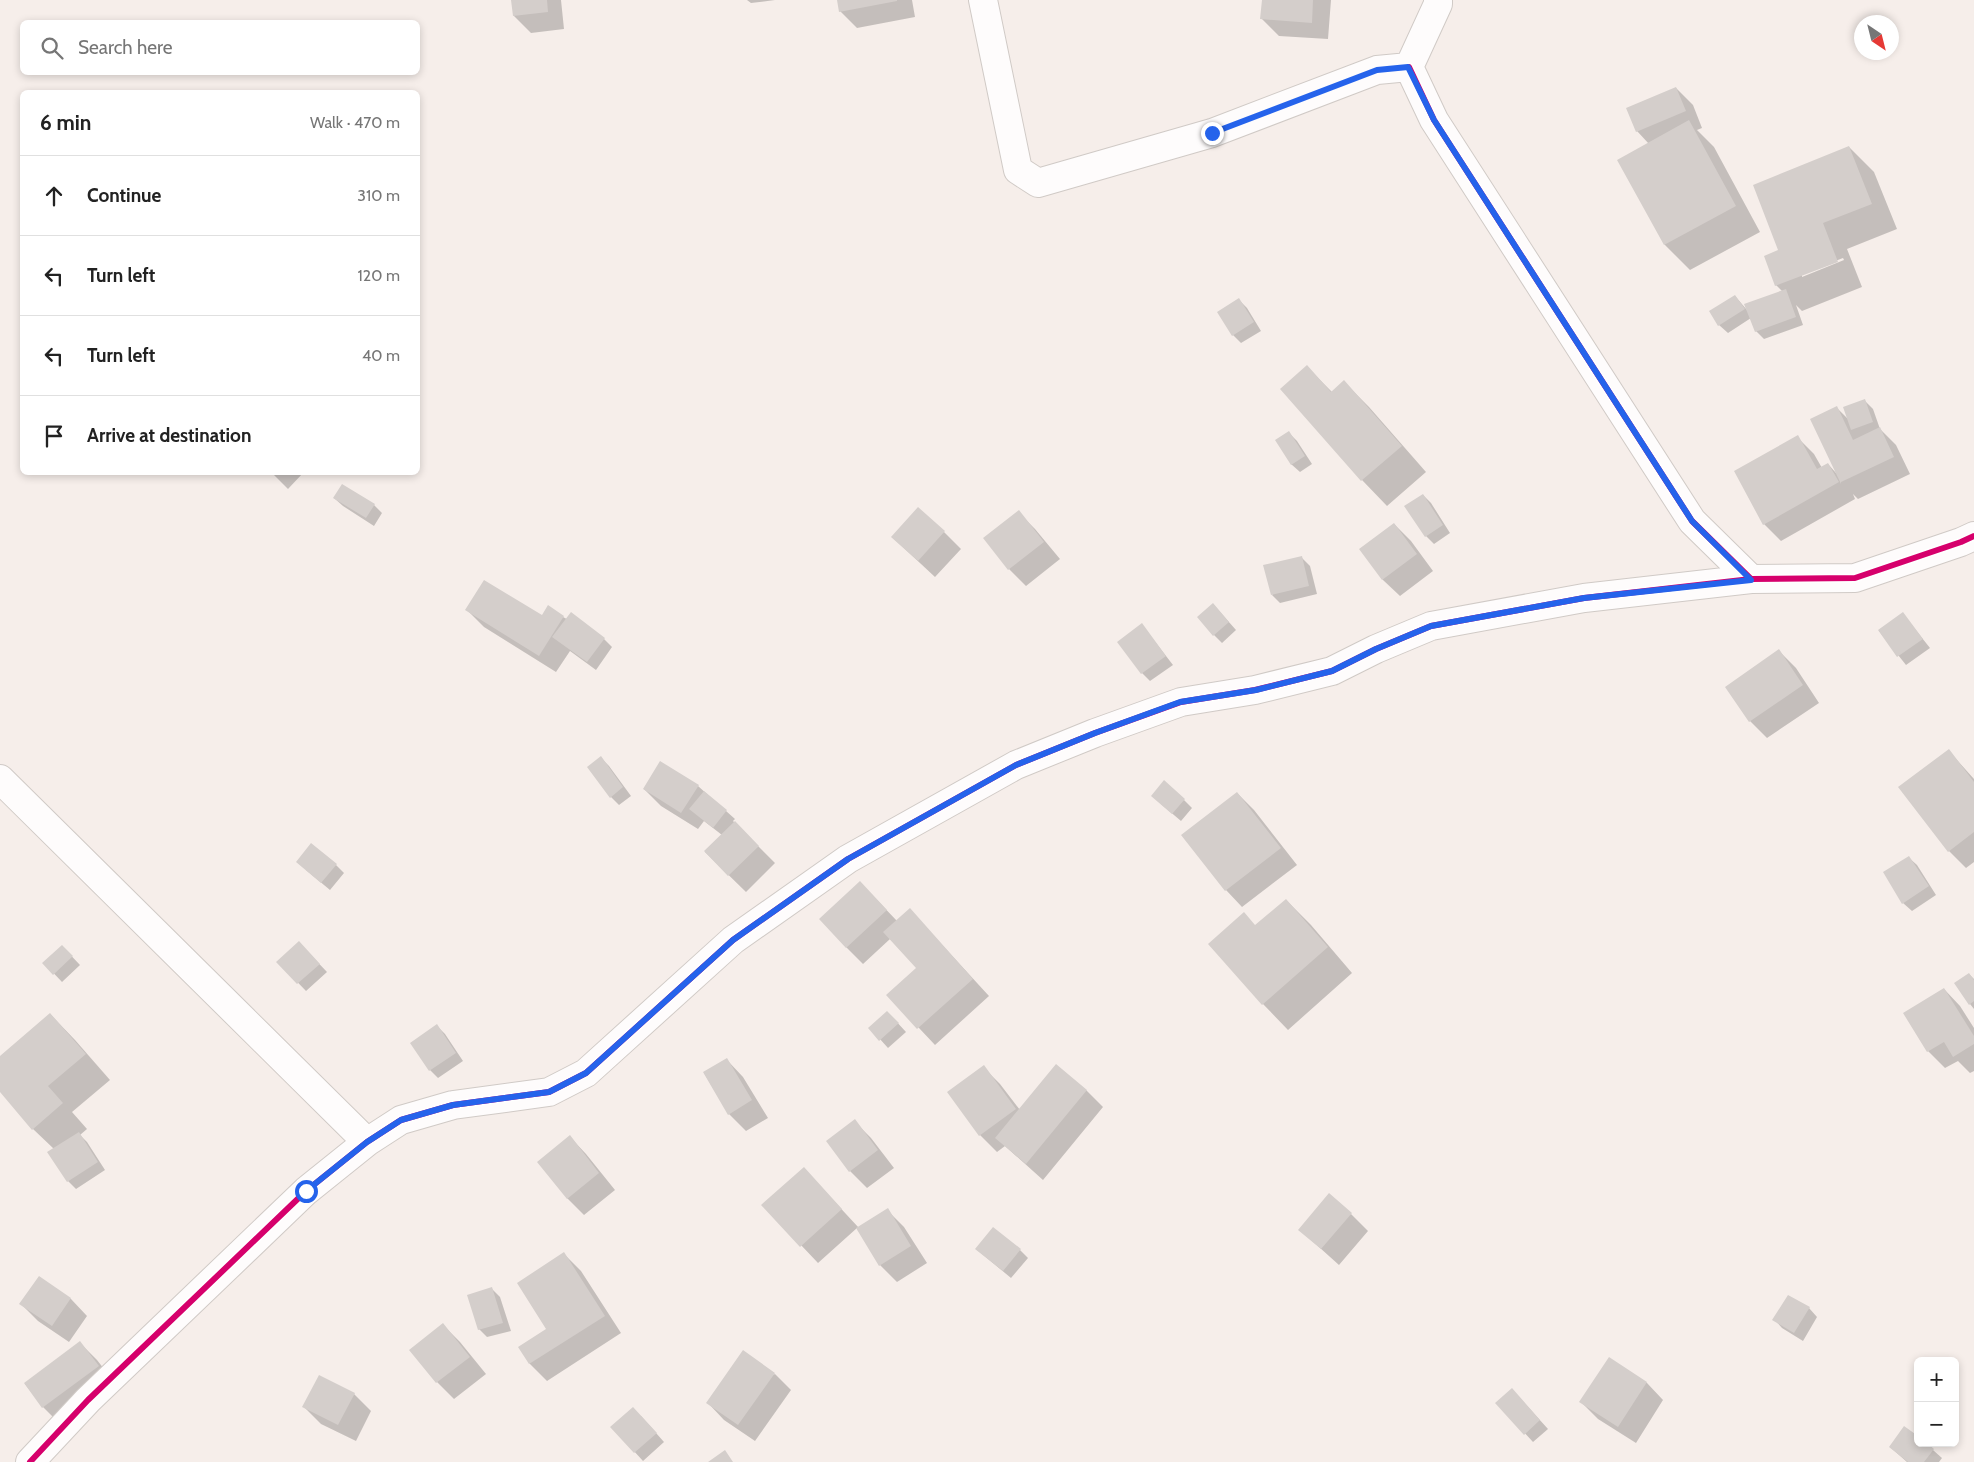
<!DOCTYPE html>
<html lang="en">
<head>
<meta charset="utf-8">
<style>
  :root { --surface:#fff; --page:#f6f6f6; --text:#222; --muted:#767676; --line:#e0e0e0 }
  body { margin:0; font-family:Cabin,sans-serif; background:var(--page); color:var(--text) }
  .controls { position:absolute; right:15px; bottom:15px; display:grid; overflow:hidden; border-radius:8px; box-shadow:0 2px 8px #0003 }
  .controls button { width:45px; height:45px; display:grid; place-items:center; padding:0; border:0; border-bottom:1px solid var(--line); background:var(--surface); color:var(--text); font:25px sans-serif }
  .compass { position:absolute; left:1854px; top:15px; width:45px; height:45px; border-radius:50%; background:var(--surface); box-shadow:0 2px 8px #0003; rotate:145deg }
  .stop { position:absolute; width:15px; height:15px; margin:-11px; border:4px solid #2563eb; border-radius:50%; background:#fff }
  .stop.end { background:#2563eb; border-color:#fff; box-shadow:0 1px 5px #0008 }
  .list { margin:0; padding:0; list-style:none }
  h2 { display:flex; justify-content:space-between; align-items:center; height:65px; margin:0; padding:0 20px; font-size:21px }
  h2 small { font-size:16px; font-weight:400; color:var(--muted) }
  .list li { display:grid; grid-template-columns:32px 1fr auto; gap:15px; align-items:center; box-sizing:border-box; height:80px; padding:0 20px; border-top:1px solid var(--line) }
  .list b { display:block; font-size:19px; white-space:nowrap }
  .list em { font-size:16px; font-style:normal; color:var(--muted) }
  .icon { flex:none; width:28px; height:28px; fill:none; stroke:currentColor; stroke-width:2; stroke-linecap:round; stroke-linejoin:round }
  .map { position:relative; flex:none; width:1974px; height:1462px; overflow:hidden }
  .search { position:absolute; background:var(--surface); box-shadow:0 2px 8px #0003; left:20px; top:20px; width:400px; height:55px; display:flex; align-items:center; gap:12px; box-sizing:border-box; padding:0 18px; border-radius:8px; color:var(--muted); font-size:19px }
  .panel { position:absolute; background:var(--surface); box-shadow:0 2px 8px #0003; left:20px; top:90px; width:400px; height:385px; border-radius:8px }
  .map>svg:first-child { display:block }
</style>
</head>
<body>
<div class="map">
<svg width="1974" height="1462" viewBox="0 0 1974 1462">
  <rect width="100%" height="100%" fill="#f6eeea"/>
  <path fill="#0003" fill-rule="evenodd" d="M512,0h49l3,29 -33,4 -17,-17z
    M747,0h28l-24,3z
    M838,0h74l3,17 -58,11 -17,-17z
    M1263,0h68l-3,39 -49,-3 -17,-17z
    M1676,88l17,17 9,23 -5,2 17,17 46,85 -70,38 -25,-25 -46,-85 30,-16 -12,-13z
    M1849,147l25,25 23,57 -50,20 15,38 -60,24 -6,-6 7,20 -39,14 -8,-8 -5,-13 -23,15 -9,-8 -8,-14 24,-15 12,14 35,-19 -6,-6 4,-34zM1843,258l1,2 -42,17v-3z
    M1239,300l8,8 14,23 -20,12 -8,-8z
    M1307,367l25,25 12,-10 25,25 57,65 -39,34 -25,-26 -80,-91z
    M1865,401l8,8 7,20 16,16 14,29 -52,25 -5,-5 2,5 -74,42 -17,-17 33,-87 17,17 8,14 6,-4 8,9 1,-65 12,12z
    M1289,433l8,8 15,23 -12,8 -9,-8z
    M271,472h33l-16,17z
    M1423,495l8,8 19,30 -16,11 -8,-8z
    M334,498l40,7 8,8 -8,13 -31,-20z
    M1018,512l17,17 25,30 -34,27 -17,-17z
    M1394,524l17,17 22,30 -33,25 -17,-16 -22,-30z
    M944,532l17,17 -26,28 -43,-40z
    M1302,558l8,8 7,28 -37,9 -8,-8z
    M1213,604l23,26 -14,13 -8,-8z
    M467,610l75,7h21l41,22 8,8 -16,23 -26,-19 -14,21 -72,-45z
    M1903,614l27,34 -24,17 -27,-34z
    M1142,625l31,40 -23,16 -8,-8z
    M1779,651l17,17 23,35 -52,35 -17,-17 -23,-34z
    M1948,750l26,29v83l-8,6 -17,-17z
    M601,758l8,8 22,30 -12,9 -8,-8z
    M698,786l37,33 -2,2 42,42 -29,29 -41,-40 17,-17 -18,-14 -6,8 -37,-23 -17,-17z
    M1237,793l17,17 43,55 -55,42 -16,-17z
    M1184,800l8,8 -11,13 -20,-17z
    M1908,857l9,8 19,30 -24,16 -9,-8z
    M336,865l8,8 -14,17 -24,-20z
    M877,900l20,21 13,-11 79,86 -54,49 -47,-50 30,-27 -28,-29 -27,25 -17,-17z
    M1286,900l25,25 41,48 -64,57 -25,-26 -53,-59 46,-19z
    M62,946l18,19 -18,17 -18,-19z
    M307,951l20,21 -21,19 -28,-29z
    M1969,974l5,5v30l-4,-5z
    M1944,989l16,17 14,22v43l-4,2 -12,-12 -13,7 -17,-17 -23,-37z
    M50,1014l25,26 35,40 -38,32 15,17 -7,6 7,7 18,28 -29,19 -8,-8 -14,-32 -21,-20 -33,-39v-33z
    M895,1020l11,12 -18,16 -18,-20z
    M437,1026l8,8 18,27 -25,17 -8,-8z
    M727,1060l16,17 25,41 -22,13 -17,-17 -25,-41z
    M983,1067l17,17 20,26 66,-20 17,17 -60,73 -38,-34 -8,6 -17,-17z
    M854,1121l17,17 23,30 -27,20 -17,-17z
    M570,1137l16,17 29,36 -31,25 -17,-17z
    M820,1186l39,42 28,-18 17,17 23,36 -30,19 -17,-17 -23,-37 -39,35 -55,-58z
    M1351,1214l17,17 -29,34 -39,-35z
    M976,1249l44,1 8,8 -17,20z
    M564,1254l17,17 40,62 -74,48 -17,-17 -10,-17 28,-18z
    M39,1277l32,22 16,17 -18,26 -31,-21 -17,-17z
    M492,1289l8,8 11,34 -24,6 -8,-8z
    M1809,1308l8,9 -14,24 -21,-13 -8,-9z
    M443,1325l17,17 26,32 -32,25 -17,-17z
    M80,1343l17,17 18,23 -55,41 -17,-17 -18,-23z
    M1609,1359l38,24 16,17 -27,43 -38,-24 -17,-17z
    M775,1374l16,16 -36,51 -31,-21 -16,-17z
    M354,1394l17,17 -15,30 -35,-17 -17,-17z
    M1520,1398l28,31 -15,13 -36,-39z
    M641,1416l23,26 -21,19 -31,-34z
    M1918,1443h7l17,15 -3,4h-32l-17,-15z"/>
  <path fill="#d4cecb" d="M511,0h36l1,12 -35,4z
    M837,0h60v1l-58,11z
    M1262,0h51l-1,23 -52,-4z
    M1676,87l10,24 -50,21 -10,-24z
    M1689,120l47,86 -72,39 -47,-85z
    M1849,146l23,58 -49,19 15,39 -63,24 -11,-30 14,-6 -25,-65z
    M1786,289l10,28 -41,15 -11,-28z
    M1735,295l10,14 -27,17 -9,-15z
    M1239,298l15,24 -22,14 -15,-24z
    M1307,365l24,27 13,-12 58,66 -41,35 -81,-92z
    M1865,399l8,23 -22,8 -8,-23z
    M1837,406l16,34 27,-13 14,30 -53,25v2l-31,-65z
    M1289,431l16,25 -14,9 -16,-25z
    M1798,435l19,34 11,-6 11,19 -76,43 -29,-54z
    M342,484l33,20 -9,14 -33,-20z
    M1423,494l20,31 -18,12 -21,-31z
    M918,507l27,24 -27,30 -27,-24z
    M1019,510l25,32 -36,28 -25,-32z
    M1394,523l23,31 -35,26 -23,-31z
    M1302,556l7,30 -38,9 -8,-30z
    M484,580l58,35 6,-10 16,11 -25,40 -74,-46z
    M1213,603l16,19 -16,14 -16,-19z
    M571,612l34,26 -18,24 -35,-25z
    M1903,612l20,27 -26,18 -19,-27z
    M1142,623l24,33 -25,18 -24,-32z
    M1779,649l24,36 -54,37 -24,-35z
    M1949,749l25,33v50l-26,20 -50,-65z
    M601,756l22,31 -13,11 -23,-31z
    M660,761l39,24 -18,28 -38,-24z
    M1164,780l21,19 -13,15 -21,-18z
    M704,791l23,19 -14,18 -24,-19z
    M1237,792l44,56 -56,43 -44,-56z
    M735,821l24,25 -31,30 -24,-25z
    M311,843l26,21 -16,19 -25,-21z
    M1909,856l20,30 -27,18 -19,-32z
    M860,881l27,29 -41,38 -27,-29z
    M1286,899l42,48 -66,58 -54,-61 36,-32 11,13z
    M910,908l63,71 -56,50 -31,-34 30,-27 -33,-36z
    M299,941l21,23 -23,20 -21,-22z
    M62,945l11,11 -20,19 -11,-12z
    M1969,973l5,7v21l-5,4 -15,-22z
    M1944,988l30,48v8l-21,13 -9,-15 -17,10 -24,-39z
    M887,1011l12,12 -20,18 -11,-13z
    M50,1013l36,41 -38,32 15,17 -31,27 -32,-38v-36z
    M437,1024l19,29 -27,18 -19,-28z
    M727,1058l25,42 -24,15 -25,-43z
    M1056,1064l31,26 -61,74 -31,-26z
    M984,1065l32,44 -37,27 -32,-44z
    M855,1119l23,31 -29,22 -23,-31z
    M79,1132l19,30 -31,20 -20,-30z
    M570,1135l29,38 -32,26 -30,-37z
    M804,1167l38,42 -42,38 -39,-42z
    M1329,1193l23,20 -31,36 -23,-19z
    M888,1208l23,38 -32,20 -23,-38z
    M993,1227l28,22 -18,22 -28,-22z
    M564,1252l41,64 -76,48 -11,-17 28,-18 -29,-46z
    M39,1276l32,22 -19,28 -33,-22z
    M492,1287l11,36 -25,7 -11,-35z
    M1788,1295l22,12 -16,26 -22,-13z
    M443,1323l27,34 -34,26 -27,-33z
    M80,1341l19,25 -57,42 -18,-25z
    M743,1350l32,23 -37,52 -32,-22z
    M1609,1357l38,25 -29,45 -39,-25z
    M319,1375l36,18 -17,32 -36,-18z
    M1512,1388l28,32 -16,15 -29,-32z
    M633,1407l24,26 -23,20 -24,-26z
    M1904,1426l14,10v7h9l7,6 -10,13h-16l-19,-15z
    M725,1450l8,12h-25z"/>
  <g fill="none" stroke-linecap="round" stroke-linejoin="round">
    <defs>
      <path id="minor" d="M983,0l35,170 20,13 174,-50 165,-63 32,-3
        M1409,67l25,53 258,401 59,58
        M1409,67l29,-63v-4
        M0,779l367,363
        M30,1462l58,-62 218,-209 61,-49 34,-22 52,-15 96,-13 37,-19 147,-133 115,-81 168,-94 79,-32 86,-31 74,-12 77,-19 44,-22 55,-23 153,-28 167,-19 104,-1 106,-36 13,-6"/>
    </defs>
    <use href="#minor" stroke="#d0cac6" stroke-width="30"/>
    <use href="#minor" stroke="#fefcfc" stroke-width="28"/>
    <defs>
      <path id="cycleway" d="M1409,67l25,53 258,401 59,58
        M30,1462l58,-62 218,-209 61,-49 34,-22 52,-15 96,-13 37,-19 147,-133 115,-81 168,-94 79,-32 86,-31 74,-12 77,-19 44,-22 55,-23 153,-28 167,-19 104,-1 106,-36 13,-6"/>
    </defs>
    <use href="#cycleway" stroke="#fff" stroke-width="9"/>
    <use href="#cycleway" stroke="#d6006c" stroke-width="6"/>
  </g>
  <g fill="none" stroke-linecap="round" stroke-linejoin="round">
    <path stroke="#2563eb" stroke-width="6" d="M306,1191l61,-49 34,-22 52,-15 96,-13 37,-19 147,-133 115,-81 168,-94 79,-32 85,-31 76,-12 76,-19 44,-22 55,-23 153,-28 167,-18 -59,-59 -258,-401 -26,-53 -31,3 -165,63"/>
  </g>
</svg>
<div class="controls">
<button>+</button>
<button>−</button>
</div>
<svg class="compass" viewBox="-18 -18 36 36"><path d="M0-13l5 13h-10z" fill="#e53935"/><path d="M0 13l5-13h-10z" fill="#767676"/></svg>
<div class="stop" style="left:306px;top:1191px"></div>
<div class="stop end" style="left:1212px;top:133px"></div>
<div class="search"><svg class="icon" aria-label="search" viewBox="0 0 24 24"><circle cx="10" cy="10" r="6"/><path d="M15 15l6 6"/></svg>Search here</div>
<section class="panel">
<h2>6 min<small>Walk · 470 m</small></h2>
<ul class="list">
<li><svg class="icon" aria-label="ahead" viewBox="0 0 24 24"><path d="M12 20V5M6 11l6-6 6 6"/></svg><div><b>Continue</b></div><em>310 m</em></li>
<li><svg class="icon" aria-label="left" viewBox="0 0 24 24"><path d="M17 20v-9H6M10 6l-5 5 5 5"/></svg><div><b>Turn left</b></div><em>120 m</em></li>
<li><svg class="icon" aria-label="left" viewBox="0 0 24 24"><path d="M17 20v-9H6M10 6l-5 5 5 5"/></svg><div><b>Turn left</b></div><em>40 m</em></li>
<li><svg class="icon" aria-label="arrive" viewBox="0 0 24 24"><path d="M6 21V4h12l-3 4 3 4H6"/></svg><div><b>Arrive at destination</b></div></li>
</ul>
</section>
</div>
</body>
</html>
